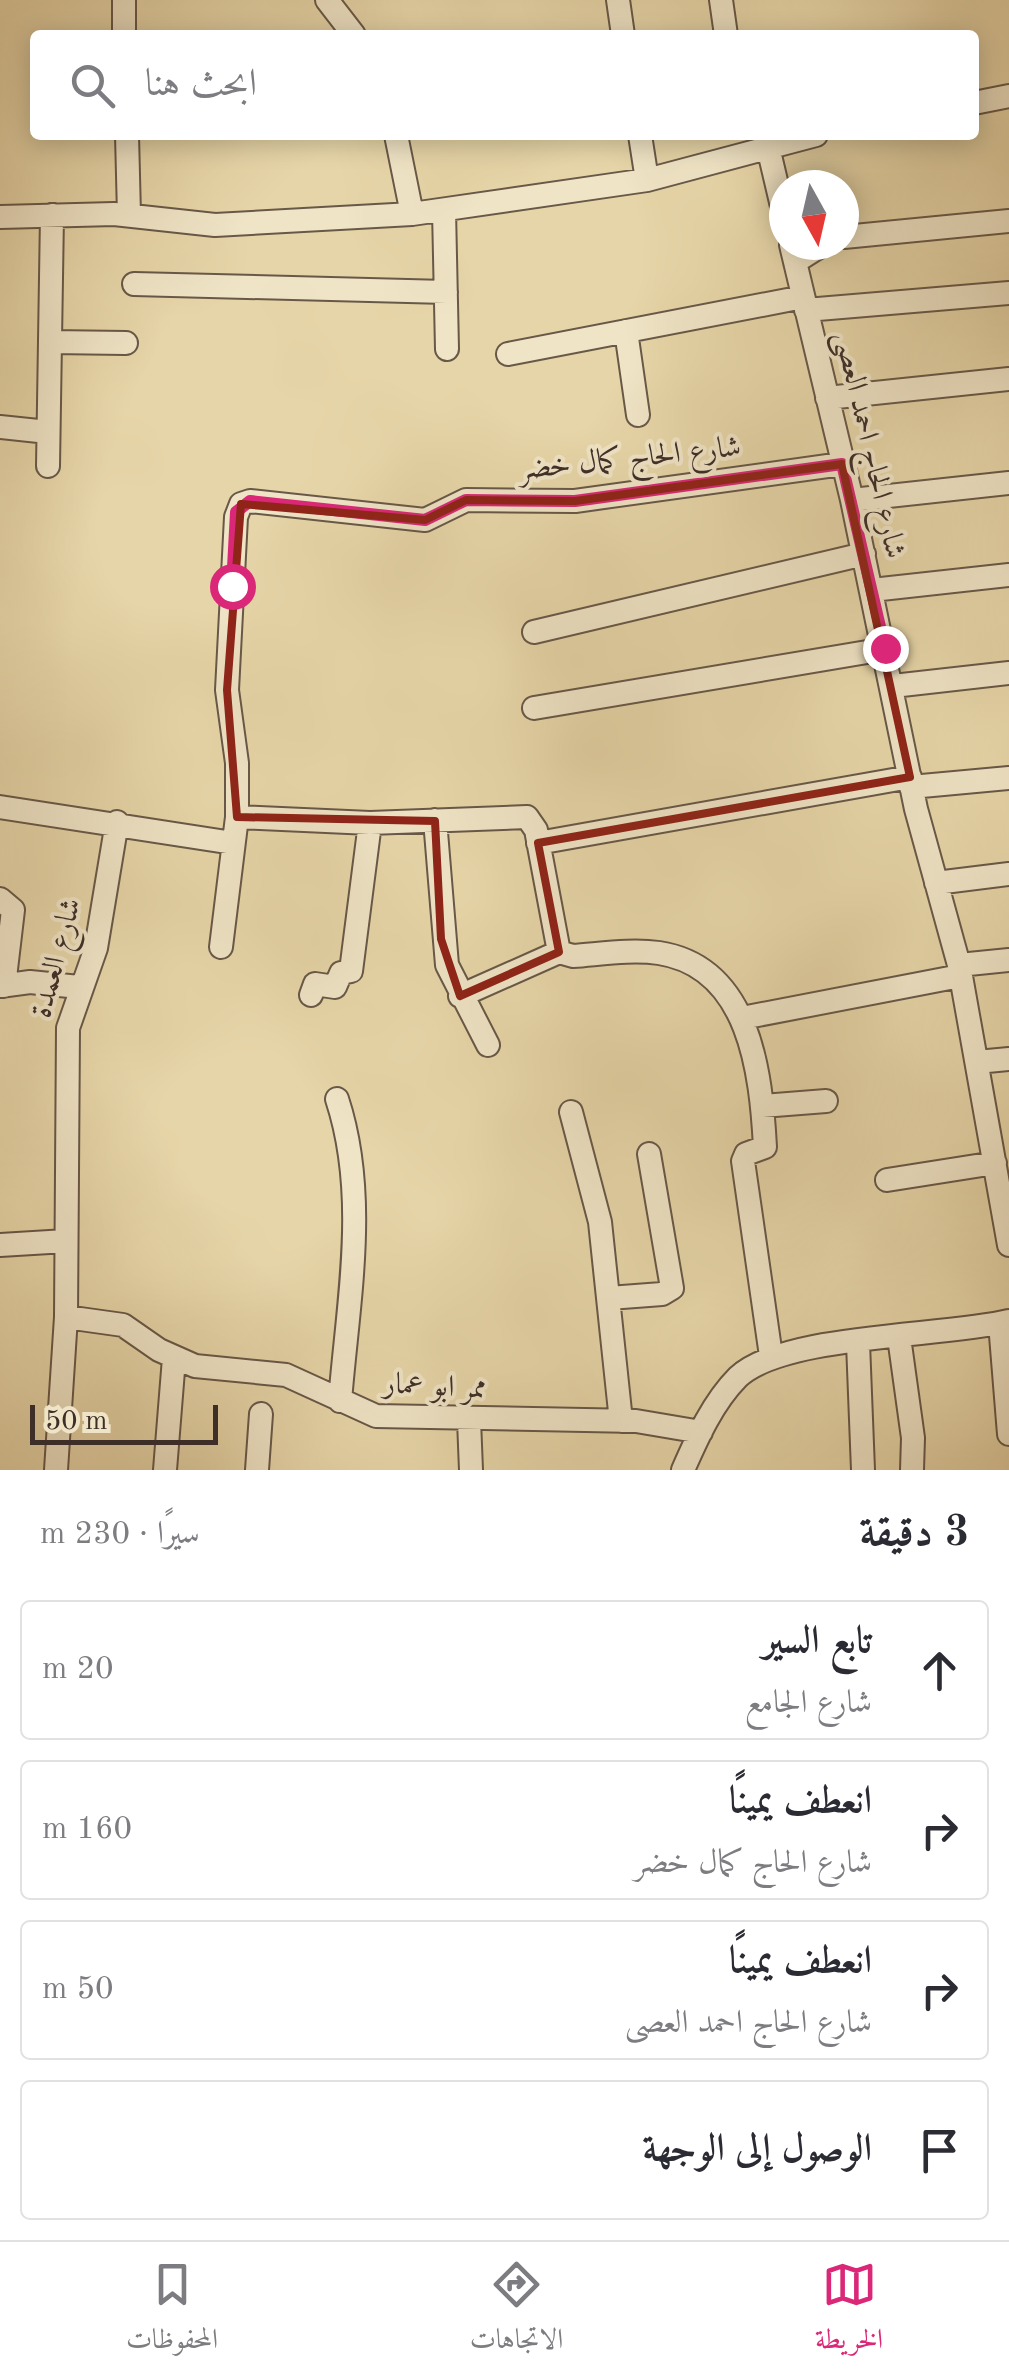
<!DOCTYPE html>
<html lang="ar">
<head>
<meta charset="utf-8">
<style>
  :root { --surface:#fff; --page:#f2f2f3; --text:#2b2b33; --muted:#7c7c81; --line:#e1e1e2; --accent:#db2777 }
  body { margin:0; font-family:"Old Standard TT",Amiri,serif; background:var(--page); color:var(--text); direction:rtl }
  .compass { position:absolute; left:769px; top:170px; width:90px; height:90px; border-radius:50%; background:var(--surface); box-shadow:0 5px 25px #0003; rotate:172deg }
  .scale { position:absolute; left:30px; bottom:25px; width:188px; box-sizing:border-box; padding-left:10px; border:5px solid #3e2e28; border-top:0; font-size:28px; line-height:35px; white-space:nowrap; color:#3e2e28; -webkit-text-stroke:8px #efe4c6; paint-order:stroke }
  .stop { position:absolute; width:30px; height:30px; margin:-22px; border:8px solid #db2777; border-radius:50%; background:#fff }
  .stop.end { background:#db2777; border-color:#fff; box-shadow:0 2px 10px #0008 }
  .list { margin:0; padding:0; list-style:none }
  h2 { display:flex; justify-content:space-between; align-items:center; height:130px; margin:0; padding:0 40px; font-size:42px }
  h2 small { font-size:32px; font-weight:400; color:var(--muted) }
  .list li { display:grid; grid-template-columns:65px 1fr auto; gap:30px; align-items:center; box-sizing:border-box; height:140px; margin:0 20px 20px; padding:0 20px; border:2px solid var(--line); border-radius:10px }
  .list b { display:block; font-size:38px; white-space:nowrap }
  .list p { margin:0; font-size:32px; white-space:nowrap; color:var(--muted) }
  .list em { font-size:32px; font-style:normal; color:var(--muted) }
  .icon { flex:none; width:55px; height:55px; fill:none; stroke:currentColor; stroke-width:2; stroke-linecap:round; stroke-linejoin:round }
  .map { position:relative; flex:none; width:1009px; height:1470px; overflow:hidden; direction:ltr }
  .search { position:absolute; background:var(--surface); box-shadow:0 5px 25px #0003; left:30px; right:30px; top:30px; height:110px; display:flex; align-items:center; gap:25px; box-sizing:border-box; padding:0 35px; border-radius:10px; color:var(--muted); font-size:38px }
  .sheet { height:770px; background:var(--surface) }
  nav { display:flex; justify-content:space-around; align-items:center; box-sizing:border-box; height:140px; border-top:2px solid var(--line); background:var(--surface); font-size:28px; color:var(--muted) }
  nav a { display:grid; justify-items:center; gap:5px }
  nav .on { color:var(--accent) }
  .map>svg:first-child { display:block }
</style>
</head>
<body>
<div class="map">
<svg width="1009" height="1470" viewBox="0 0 1009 1470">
  <rect width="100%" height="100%" fill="#e6d5a8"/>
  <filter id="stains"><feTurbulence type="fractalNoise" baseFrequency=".002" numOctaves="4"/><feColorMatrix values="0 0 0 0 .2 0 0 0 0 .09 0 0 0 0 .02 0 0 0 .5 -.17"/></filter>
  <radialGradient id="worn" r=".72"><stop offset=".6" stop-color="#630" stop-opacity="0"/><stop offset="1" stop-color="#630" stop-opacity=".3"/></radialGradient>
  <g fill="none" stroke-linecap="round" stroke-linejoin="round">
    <defs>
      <path id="street" d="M124,0v35
        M327,0l27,35
        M618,0l5,35
        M721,0l5,35
        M974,103l35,-7
        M127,135l2,80
        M396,135l16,79
        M640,135l7,45
        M768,147l16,68
        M444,210l3,139
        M0,217l114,-3 101,11 197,-11 235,-34 169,-45
        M844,237l165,-16
        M791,245l61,255 64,309 43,156 50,280
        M795,262l27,-17
        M134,284l312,8
        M806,310l203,-17
        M626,331l12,84
        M51,342l75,1
        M508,354l295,-57
        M827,398l182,-19
        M0,427l48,5
        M48,466l4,-251
        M852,500l157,-17
        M872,590l137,-15
        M534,632l330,-78
        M893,686l116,-13
        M534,708l351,-59
        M911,787l98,-9
        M0,807l233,36
        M237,817l133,6 157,-6 9,13 23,122 14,4c28,-2 58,-7 86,-3 91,14 102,120 106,194l-19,7 -3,7 28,195
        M435,820l12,145 41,80
        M538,843l372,-66
        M936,883l73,-9
        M0,899l13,11 -9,76
        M221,947l16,-130v-54l-10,-73 9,-173 5,-13 9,-3 175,19 41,-20 109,1 267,-37
        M959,965l50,-5
        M0,986l30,-4 49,5
        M311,995l4,-11 20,3 6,-14 10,-2 19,-148
        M460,996l99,-44
        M742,1018l218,-42
        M977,1062l32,-3
        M337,1099c32,97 11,202 3,302
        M762,1106l64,-5
        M571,1112l29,110 21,199
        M887,1180l108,-17
        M0,1245l66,-4
        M609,1298l53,-4 10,-6 -23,-134
        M66,1317l57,8 36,25 36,16 91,9 90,41 260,5 65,11
        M1000,1323l9,111
        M899,1337l14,101 -1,32
        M858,1343l5,127
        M469,1420l2,50
        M56,1470l10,-153 2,-289 28,-80 21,-126
        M165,1470l9,-112
        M257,1470l4,-56
        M683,1470c14,-32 30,-68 55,-93 46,-43 205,-40 271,-56"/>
    </defs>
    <use href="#street" stroke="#685848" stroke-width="26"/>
    <use href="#street" stroke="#efe4c6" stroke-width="22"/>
  </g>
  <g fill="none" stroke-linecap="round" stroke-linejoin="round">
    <path stroke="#db2777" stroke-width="12" d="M232,586l4,-74 14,-11 175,19 41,-20 109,1 267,-37 43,184"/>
  </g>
  <path fill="none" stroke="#8f2418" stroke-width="8" stroke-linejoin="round" d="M842,464l68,313 -372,66 21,109 -99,44 -19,-57 -6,-118 -198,-4 -10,-127 14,-186 184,16 41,-20 109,1z"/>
  <g text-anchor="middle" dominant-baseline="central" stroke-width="8" stroke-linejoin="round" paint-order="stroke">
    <g font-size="30" fill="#3e2e28" stroke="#efe4c6">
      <text transform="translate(869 445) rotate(77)">شارع الحاج احمد العصى</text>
      <text transform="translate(630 459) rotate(-6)">شارع الحاج كمال خضر</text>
      <text transform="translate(57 958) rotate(-75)">شارع العمدة</text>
      <text transform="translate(435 1387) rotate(3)">ممر ابو عمار</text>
    </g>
  </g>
  <rect width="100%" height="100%" filter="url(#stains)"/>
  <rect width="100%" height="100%" fill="url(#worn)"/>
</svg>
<svg class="compass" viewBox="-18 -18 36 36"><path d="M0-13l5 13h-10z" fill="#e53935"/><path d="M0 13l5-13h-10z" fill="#7c7c81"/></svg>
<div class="scale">50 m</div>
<div class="stop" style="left:232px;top:586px"></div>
<div class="stop end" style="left:885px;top:648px"></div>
<div class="search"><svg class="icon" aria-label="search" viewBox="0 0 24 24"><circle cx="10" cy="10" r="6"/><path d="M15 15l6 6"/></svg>ابحث هنا</div>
</div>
<section class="sheet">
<h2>3 دقيقة<small>سيرًا · 230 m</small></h2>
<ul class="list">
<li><svg class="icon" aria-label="ahead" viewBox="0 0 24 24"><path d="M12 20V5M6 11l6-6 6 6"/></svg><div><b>تابع السير</b><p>شارع الجامع</p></div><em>20 m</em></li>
<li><svg class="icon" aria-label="right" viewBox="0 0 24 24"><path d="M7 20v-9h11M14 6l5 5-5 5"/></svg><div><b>انعطف يمينًا</b><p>شارع الحاج كمال خضر</p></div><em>160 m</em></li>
<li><svg class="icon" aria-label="right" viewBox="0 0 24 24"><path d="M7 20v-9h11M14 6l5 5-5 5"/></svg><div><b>انعطف يمينًا</b><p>شارع الحاج احمد العصى</p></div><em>50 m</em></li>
<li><svg class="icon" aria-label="arrive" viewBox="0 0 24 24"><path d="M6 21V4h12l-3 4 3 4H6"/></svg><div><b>الوصول إلى الوجهة</b></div></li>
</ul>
</section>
<nav>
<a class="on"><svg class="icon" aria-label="map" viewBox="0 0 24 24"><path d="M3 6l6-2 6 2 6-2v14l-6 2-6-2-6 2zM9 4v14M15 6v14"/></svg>الخريطة</a>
<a><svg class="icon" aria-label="directions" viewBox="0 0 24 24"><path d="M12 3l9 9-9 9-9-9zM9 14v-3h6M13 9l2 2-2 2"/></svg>الاتجاهات</a>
<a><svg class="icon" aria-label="saved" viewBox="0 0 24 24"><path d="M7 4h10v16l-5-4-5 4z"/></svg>المحفوظات</a>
</nav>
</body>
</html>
